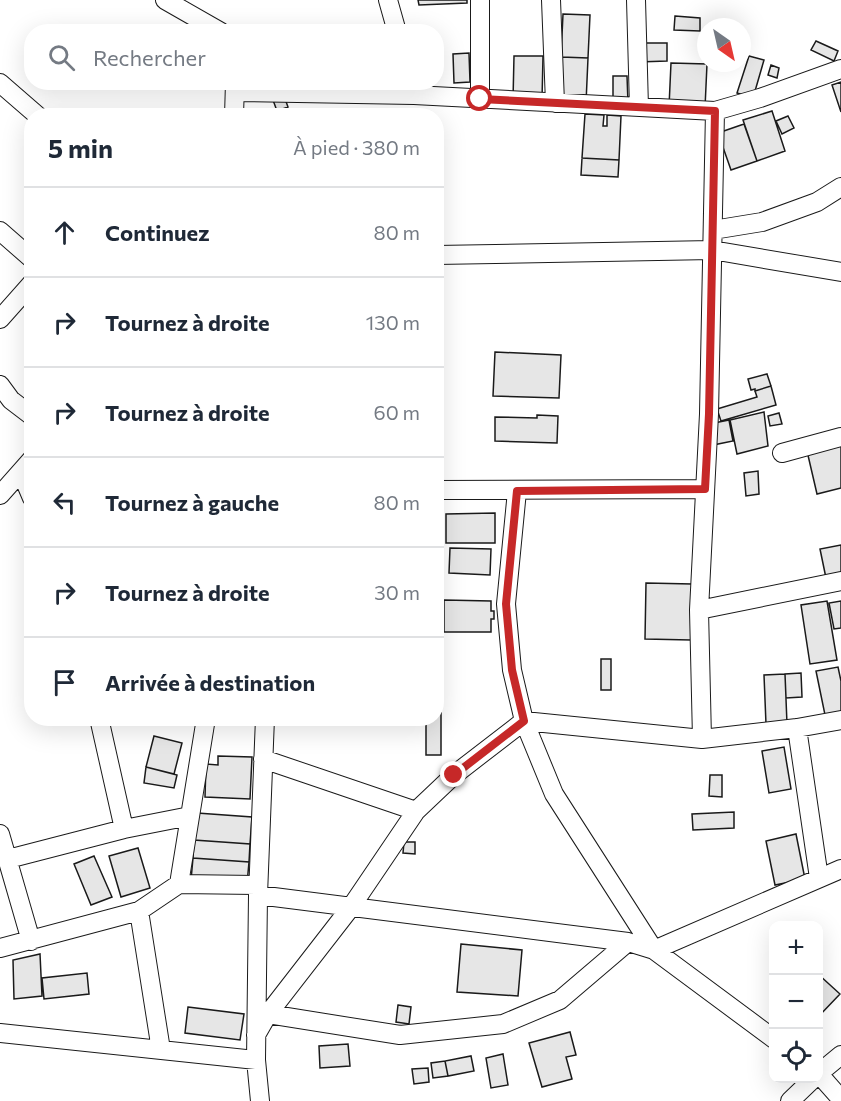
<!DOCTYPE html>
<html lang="fr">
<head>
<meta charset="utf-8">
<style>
  :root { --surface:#fff; --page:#f6f6f7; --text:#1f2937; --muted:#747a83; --line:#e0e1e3 }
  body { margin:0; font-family:Commissioner,sans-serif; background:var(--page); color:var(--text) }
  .controls { position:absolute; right:18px; bottom:18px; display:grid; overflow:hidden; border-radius:12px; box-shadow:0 6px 24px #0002 }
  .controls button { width:54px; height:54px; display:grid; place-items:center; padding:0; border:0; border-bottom:2px solid var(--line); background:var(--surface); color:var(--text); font:30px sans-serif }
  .compass { position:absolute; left:697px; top:18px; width:54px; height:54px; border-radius:50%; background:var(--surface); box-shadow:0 6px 24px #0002; rotate:146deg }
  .stop { position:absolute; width:18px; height:18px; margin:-14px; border:4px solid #c62828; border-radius:50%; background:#fff }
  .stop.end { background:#c62828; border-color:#fff; box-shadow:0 2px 6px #0008 }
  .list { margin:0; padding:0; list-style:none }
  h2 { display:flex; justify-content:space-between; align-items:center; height:78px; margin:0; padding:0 24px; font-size:26px }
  h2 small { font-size:20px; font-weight:400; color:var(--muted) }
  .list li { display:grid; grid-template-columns:39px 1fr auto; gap:18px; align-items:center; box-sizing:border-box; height:90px; padding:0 24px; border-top:2px solid var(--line) }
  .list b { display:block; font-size:22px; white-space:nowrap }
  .list em { font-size:20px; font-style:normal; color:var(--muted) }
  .icon { flex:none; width:33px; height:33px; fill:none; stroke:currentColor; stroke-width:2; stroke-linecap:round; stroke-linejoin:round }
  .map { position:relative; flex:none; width:841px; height:1101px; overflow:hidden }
  .search { position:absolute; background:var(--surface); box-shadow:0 6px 24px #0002; left:24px; top:24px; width:420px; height:66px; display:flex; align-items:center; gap:15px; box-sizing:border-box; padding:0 21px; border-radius:24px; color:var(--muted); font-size:22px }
  .panel { position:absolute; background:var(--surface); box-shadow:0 6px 24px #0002; left:24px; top:108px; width:420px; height:618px; border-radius:24px }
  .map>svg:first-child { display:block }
</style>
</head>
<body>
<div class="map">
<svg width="841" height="1101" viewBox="0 0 841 1101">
  <rect width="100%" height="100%" fill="#fff"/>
  <path fill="#e6e6e6" stroke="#1a1a1a" stroke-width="1.5" d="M418,0h49v3l-48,2z
    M563,14l27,1 -2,43 -27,-1z
    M675,16l25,2v13l-26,-1z
    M816,41l22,10 -4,10 -23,-11z
    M637,43h30v18l-29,1z
    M469,53l1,29 -16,1 -1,-29z
    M514,56h29l-1,44h-29z
    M749,56l15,4 -11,38 -16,-5z
    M561,57l27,1 -2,45 -27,-1z
    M671,63l36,1 -2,44 -36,-1z
    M771,65l8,3 -2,10 -9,-3z
    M613,76h14l1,27h-15z
    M841,82v30l-9,-27z
    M284,96l4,11 -11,4 -4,-11z
    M772,111l13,40 -28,10 -14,-41z
    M585,114l19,1 -1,11h4v-11l14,1 -2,44 -37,-2z
    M788,116l6,12 -12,6 -6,-13z
    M744,124l13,37 -26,9 -13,-37z
    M582,158l37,2 -1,17 -37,-2z
    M495,352l66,3 -2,43 -66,-2z
    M767,374l4,12 -16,5v-2l-4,1 -3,-11z
    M771,386l5,19 -55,16 -4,-12 40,-12 -2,-6z
    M764,412l4,34 -31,8 -7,-34z
    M779,413l3,11 -12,2 -2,-10z
    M537,415l21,1 -1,27 -62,-2v-24l42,1z
    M729,420l4,21 -20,4 -4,-21z
    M841,443v45l-24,6 -10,-43z
    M758,471l1,23 -13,2 -2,-23z
    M495,513v30h-49v-29z
    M841,545v30l-15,3 -6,-29z
    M450,548l41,1 -1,26 -41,-2z
    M646,583l46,1 -1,56 -46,-1z
    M444,600l47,1v10h3v8h-3v13h-47z
    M827,601l10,59 -27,4 -9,-59z
    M841,601v27l-7,1 -5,-26z
    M601,659h10v31h-10z
    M838,667l3,14v31l-16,3 -9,-44z
    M801,673l1,24 -16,1 -1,-24z
    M785,674l2,50h-21l-2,-49z
    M436,707h5v48h-15v-37h10z
    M154,736l28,7 -8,31 -28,-7z
    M784,747l7,42 -22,4 -7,-42z
    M218,756l34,1 -2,42 -45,-2 1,-33 12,1z
    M146,767l31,8 -3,13 -30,-5z
    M710,775h12v22l-13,-1z
    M734,812v16l-41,2 -1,-16z
    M197,813l55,4 -2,27 -56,-4z
    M796,834l9,45 -30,6 -9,-44z
    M194,840l56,4 -1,18 -56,-4z
    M404,842h11v12l-12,-1z
    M138,848l12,40 -29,9 -12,-41z
    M94,856l18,41 -21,8 -17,-41z
    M193,858l56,4 -2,22 -56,-4z
    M461,944l61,6 -4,46 -61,-4z
    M40,954l2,42 -28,3 -1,-39z
    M87,973l2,21 -45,5 -2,-21z
    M818,974l22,20 -22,23z
    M398,1005l13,2 -2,17 -13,-2z
    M188,1007l56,7 -4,26 -55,-7z
    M570,1032l6,23 -10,2 6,22 -30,8 -13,-44z
    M348,1044l2,22 -30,2 -1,-22z
    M503,1054l5,31 -17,3 -5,-30z
    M471,1056l3,15 -26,5 -3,-15z
    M445,1061l3,15 -15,2 -2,-15z
    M428,1068l1,14 -15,2 -2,-15z"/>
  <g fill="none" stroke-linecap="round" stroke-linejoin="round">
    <defs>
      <path id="minor" d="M165,0l56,32
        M388,0l9,32
        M480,0v99
        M551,0l4,103
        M636,0l3,107
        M0,83l38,33
        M235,92l179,3 301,16 45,-13 81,-29
        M234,116l1,-34
        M713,230l49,-8 55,-20 24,-15
        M0,231l32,28
        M436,255l276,-5 129,22
        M0,319l32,-36
        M0,385l11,15 21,16
        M782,453l59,-16
        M21,472l11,26
        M436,490l269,-1
        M517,491l-11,113 6,66 12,51 30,73 100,156
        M0,495l32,-36
        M699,610l142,-29
        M99,718l25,111
        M797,728l22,150
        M702,739l-3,-129 10,-196 6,-303
        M263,759l153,52
        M0,834l31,107
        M8,859l116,-30 66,-13
        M179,884l27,-166
        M258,895l370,47 26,8 120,89
        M139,911l22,139
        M0,948l139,-37 40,-27 79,1
        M654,950l187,-81
        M268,1014l132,21 103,-11 57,-24 68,-58
        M0,1033l256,27
        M256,1035l12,-21 83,-107 65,-96 38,-36 70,-54 178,18 95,-11 44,-8
        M818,1073l23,26
        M818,1074l23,-19
        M260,1101l-4,-41 2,-165 7,-177
        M790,1101l24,-23"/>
    </defs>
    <use href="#minor" stroke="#1a1a1a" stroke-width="20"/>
    <use href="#minor" stroke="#fff" stroke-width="18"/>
  </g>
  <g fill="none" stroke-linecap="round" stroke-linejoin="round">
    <path stroke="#c62828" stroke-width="8" d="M454,775l70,-54 -12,-51 -6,-66 11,-113 188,-2 4,-75 6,-303 -235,-12"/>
  </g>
</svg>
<div class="controls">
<button>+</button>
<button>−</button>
<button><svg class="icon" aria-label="locate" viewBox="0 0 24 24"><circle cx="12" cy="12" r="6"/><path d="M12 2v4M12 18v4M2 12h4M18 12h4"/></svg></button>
</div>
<svg class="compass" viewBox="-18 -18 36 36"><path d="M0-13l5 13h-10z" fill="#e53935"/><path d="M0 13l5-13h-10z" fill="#747a83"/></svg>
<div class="stop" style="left:480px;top:99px"></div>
<div class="stop end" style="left:454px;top:775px"></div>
<div class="search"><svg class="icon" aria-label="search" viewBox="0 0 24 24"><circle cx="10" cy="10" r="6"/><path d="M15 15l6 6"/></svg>Rechercher</div>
<section class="panel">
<h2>5 min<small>À pied · 380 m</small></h2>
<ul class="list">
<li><svg class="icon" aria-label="ahead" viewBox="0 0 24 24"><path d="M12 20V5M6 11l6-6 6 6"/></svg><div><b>Continuez</b></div><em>80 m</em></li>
<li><svg class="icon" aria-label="right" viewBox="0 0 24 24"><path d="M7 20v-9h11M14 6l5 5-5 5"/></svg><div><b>Tournez à droite</b></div><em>130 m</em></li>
<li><svg class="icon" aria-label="right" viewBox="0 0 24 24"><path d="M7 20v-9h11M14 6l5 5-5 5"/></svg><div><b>Tournez à droite</b></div><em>60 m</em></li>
<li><svg class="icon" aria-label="left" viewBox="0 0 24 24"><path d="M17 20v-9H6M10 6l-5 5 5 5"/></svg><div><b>Tournez à gauche</b></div><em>80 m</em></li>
<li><svg class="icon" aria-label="right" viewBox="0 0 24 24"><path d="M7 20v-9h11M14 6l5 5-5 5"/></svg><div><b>Tournez à droite</b></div><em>30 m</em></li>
<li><svg class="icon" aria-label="arrive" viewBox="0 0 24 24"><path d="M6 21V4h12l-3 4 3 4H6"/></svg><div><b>Arrivée à destination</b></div></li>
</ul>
</section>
</div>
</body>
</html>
